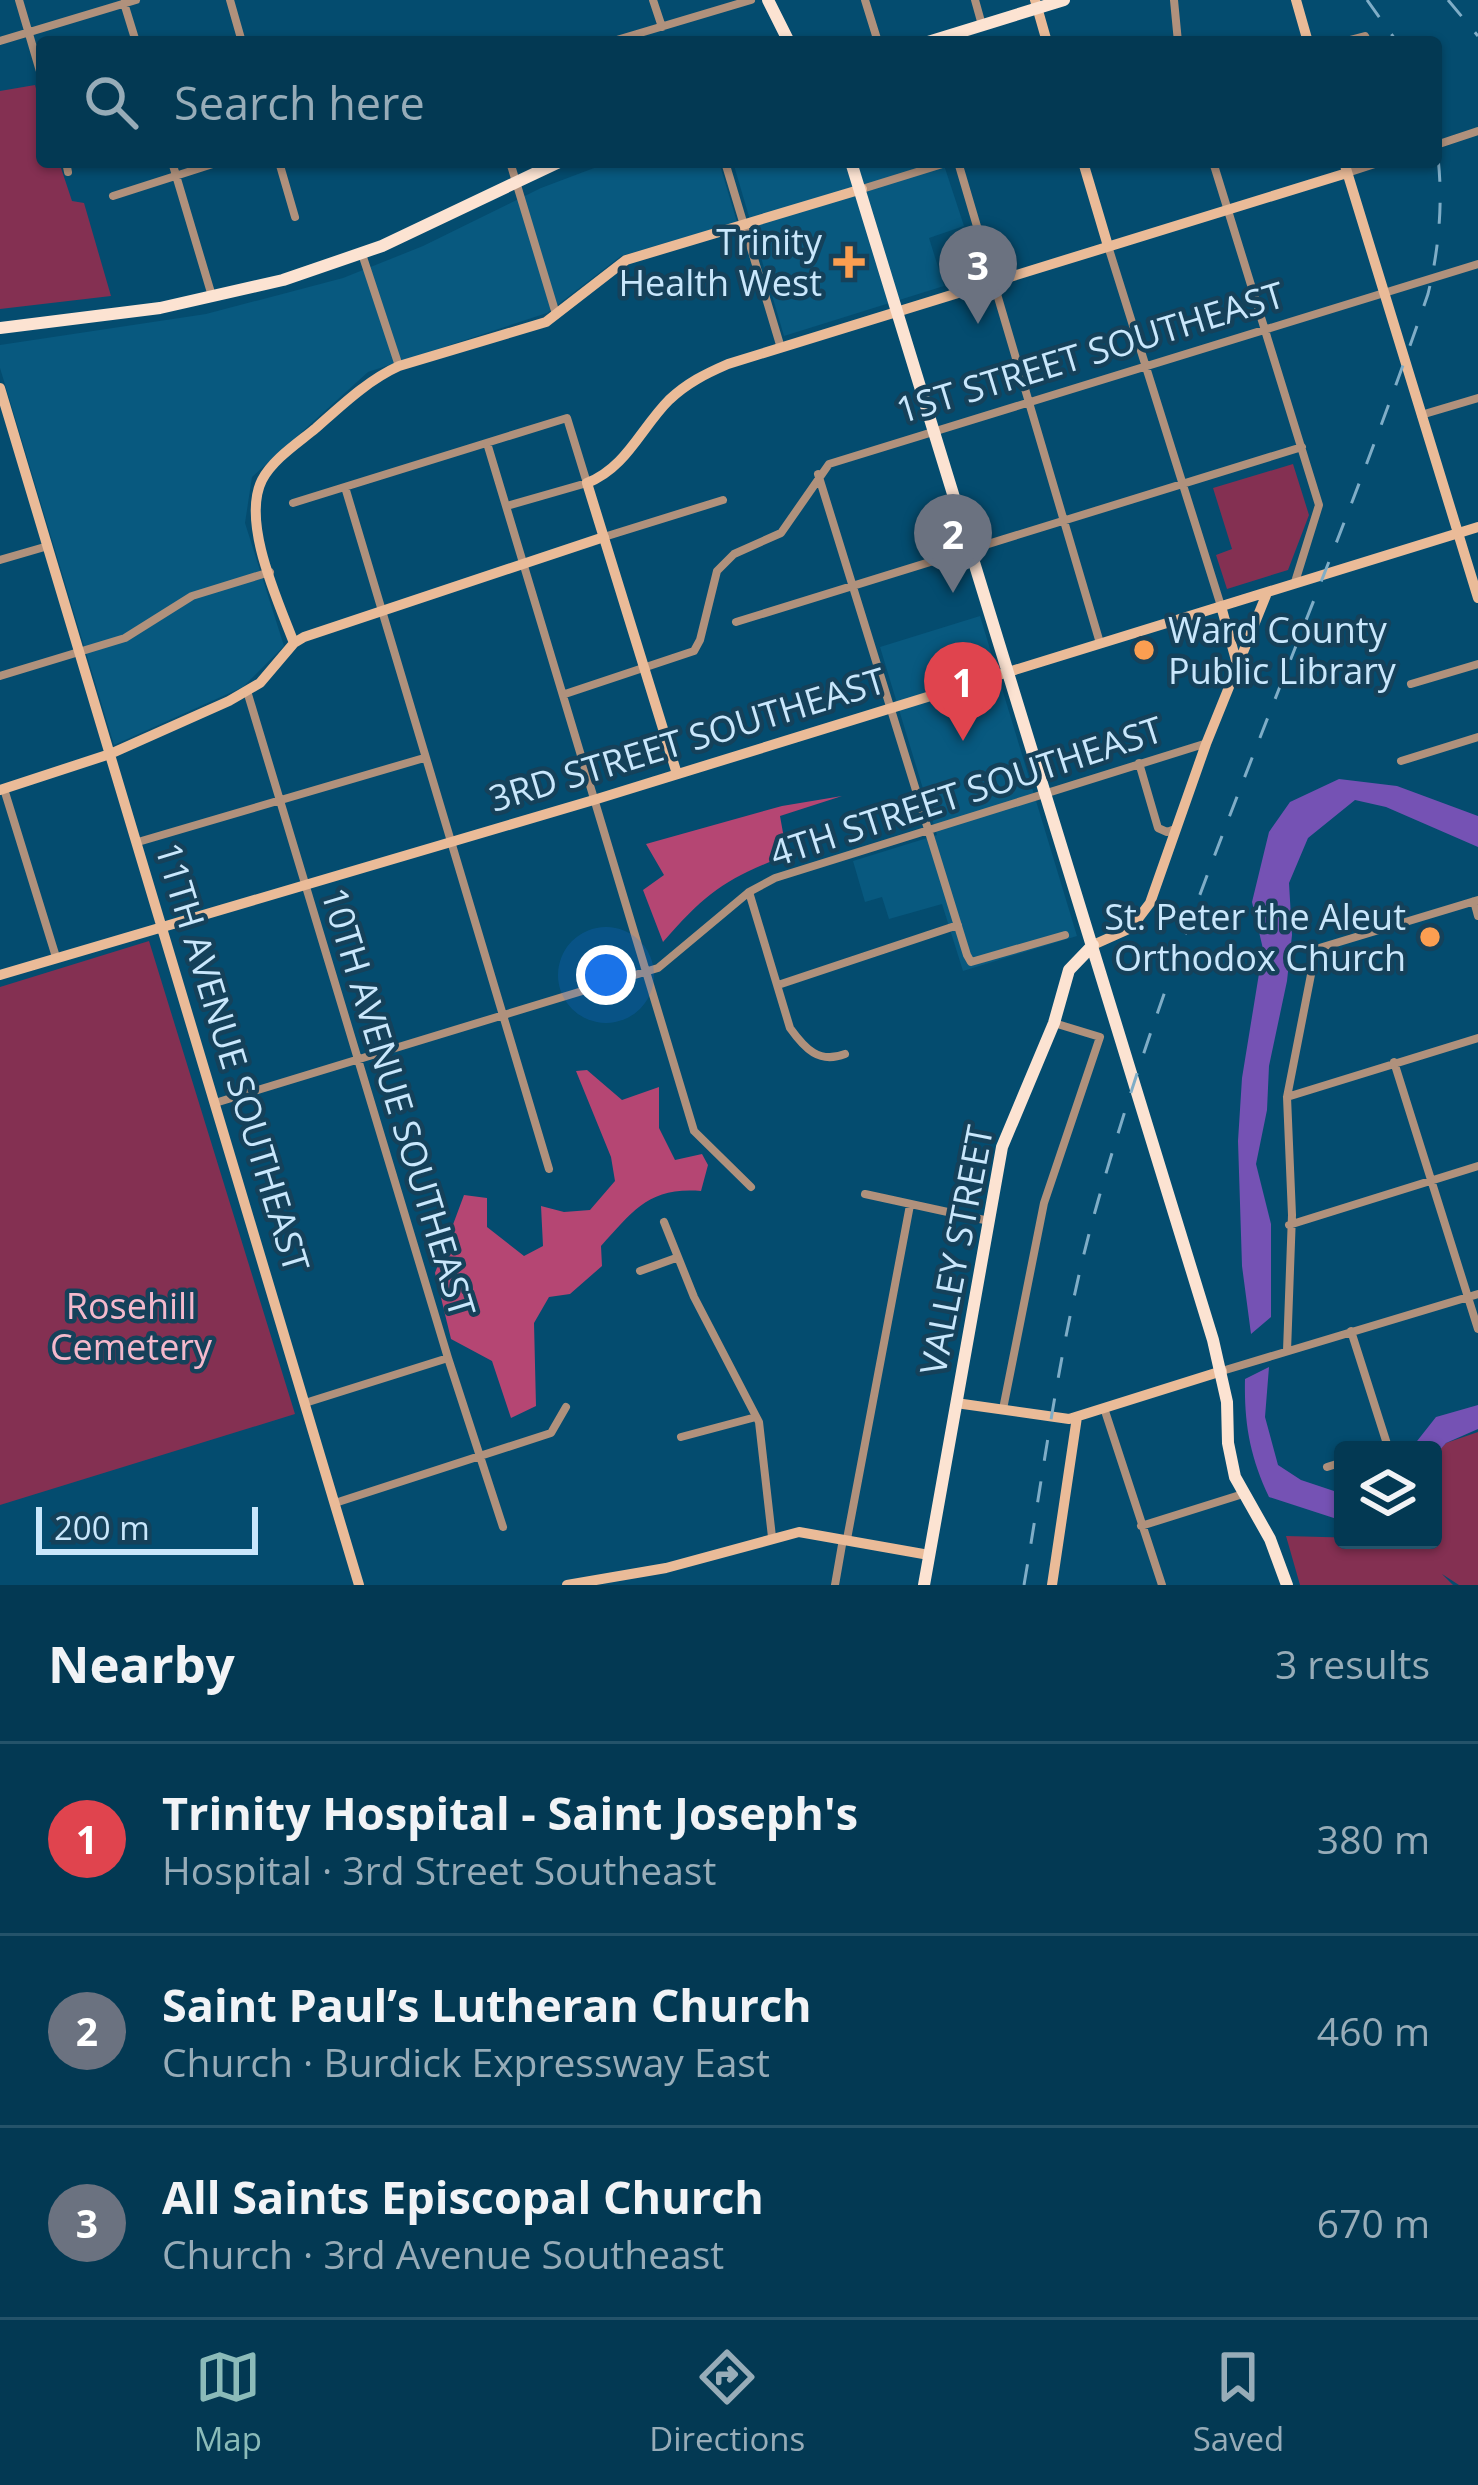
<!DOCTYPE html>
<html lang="en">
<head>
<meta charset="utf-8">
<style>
  :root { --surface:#033953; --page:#11445d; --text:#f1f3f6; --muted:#97acb8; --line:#24536a; --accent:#8bbbb9 }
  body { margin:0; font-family:"Open Sans",sans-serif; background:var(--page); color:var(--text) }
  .controls { position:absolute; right:36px; bottom:36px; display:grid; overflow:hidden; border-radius:12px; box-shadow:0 3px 9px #0004 }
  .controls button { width:108px; height:108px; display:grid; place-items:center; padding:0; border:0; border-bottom:3px solid var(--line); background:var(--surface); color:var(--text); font:60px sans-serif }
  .scale { position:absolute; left:36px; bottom:30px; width:222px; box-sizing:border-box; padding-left:12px; border:6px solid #c9e7fc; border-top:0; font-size:33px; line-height:42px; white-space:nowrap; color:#c9e7fc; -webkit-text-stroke:9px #15415a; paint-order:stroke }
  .you { position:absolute; left:606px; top:975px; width:42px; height:42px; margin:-30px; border:9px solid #fff; border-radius:50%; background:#1a73e8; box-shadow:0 0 0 18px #1a73e833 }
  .badge { display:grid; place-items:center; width:78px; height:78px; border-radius:50%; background:var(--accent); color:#fff; font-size:39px; font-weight:700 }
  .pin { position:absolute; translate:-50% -99px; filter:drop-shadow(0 3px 6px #0008) }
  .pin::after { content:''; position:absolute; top:63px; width:42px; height:36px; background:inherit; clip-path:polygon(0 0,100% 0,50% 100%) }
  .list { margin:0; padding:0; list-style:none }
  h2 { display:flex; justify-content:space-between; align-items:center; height:156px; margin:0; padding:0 48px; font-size:51px }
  h2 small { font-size:39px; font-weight:400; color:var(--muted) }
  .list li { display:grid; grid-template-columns:78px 1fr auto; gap:36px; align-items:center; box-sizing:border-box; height:192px; padding:0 48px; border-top:3px solid var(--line) }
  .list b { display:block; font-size:45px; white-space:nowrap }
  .list p { margin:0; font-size:39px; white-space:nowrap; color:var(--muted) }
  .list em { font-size:39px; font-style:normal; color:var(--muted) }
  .icon { flex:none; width:66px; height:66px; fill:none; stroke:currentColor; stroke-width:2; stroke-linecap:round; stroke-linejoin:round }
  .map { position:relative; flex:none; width:1478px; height:1585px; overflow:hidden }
  .search { position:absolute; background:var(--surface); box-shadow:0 3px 9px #0004; left:36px; right:36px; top:36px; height:132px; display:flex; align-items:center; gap:30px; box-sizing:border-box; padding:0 42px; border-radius:12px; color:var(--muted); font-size:45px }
  .sheet { height:732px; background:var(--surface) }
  nav { display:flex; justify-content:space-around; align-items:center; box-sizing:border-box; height:168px; border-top:3px solid var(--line); background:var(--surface); font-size:33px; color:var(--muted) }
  nav a { display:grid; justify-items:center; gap:6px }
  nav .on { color:var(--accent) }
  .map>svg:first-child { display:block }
</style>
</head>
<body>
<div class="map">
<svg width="1478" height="1585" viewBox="0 0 1478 1585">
  <rect width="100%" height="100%" fill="#044c6f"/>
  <path fill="#08597f" d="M610,162h109l18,60 -116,34 -74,57 -179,59 -116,105 -7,46 39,123 -41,41 -129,58 -114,-377v-23l206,-31 137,-36 80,-32 118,-58z
    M733,162h210l21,64 -35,12 15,48 -160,50z
    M980,616l97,320 -114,35 -21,-67 -53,15 -7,-22 -17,5 -12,-41 84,-26 -57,-188z"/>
  <path fill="#843052" d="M35,85l7,23v54h17l13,39 12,2 27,93 -111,13v-218z
    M1293,464l16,51 -21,55 -61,19 -11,-34 16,-6 -19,-61z
    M149,941l146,473 -295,91v-518z
    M1478,1432v153h-19l-17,-11 11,11h-153l-14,-49 147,4v-83l13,-14z"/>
  <path fill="#b54673" d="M842,796l-62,20 7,39c-62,24 -80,37 -124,87l-20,-52 21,-15 -18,-31 136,-38z
    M587,1070l35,30 37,-13v41l16,32 27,-6 6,11 -7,26c-52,-4 -67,19 -100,55l1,20 -32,28 -21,3 -15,26 2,83 -25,12 -19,-57 -41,-22 -16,-66 29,-78 23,3v29l37,29 19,-10 -2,-40 23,6 26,-2 25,-29 -4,-24 -35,-86z"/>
  <path fill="#7552b4" d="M1339,779l58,7 81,30v31l-92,-40 -31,-7 -47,38 -19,45 3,52 -5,46 -18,85 -2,44 -11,54 15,60v93l-20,17 -9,-68 -4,-125 4,-63 21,-129 -11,-47 17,-70 21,-30z
    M1269,1367l-4,50 13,48 23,15 42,14v27l-74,-24c-19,-40 -25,-74 -24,-118z
    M1478,1405v24l-32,14 -13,15v-8h-23l26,-33z"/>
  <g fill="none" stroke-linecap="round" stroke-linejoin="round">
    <path stroke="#b0917c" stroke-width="8" d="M19,0l23,78
      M230,0l12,42
      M653,0l9,27
      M865,0l13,42
      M975,0l7,25
      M1174,0l4,42
      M124,3l12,39
      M0,41l136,-41
      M520,42h39
      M610,42l141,-42
      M1342,42l23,-6 3,6
      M1436,145l42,-14
      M66,162l2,10
      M172,162l40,134
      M279,162l16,55
      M510,162l46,152
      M725,162l56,186
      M958,162l142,481
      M1213,162l106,343 -24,77
      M1347,173l34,-11
      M862,189l87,-27
      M113,196l106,-34
      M1108,246l113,360
      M362,254l37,112
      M1421,415l57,-17
      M487,443l207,688 57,56
      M818,474l149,481 4,7 94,-27
      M345,487l204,682
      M293,503l274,-85 20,65 -80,23
      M604,537l119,-37
      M0,560l48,-14
      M736,622l566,-175
      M0,676l125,-38 67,-42 78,-24
      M1411,684l67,-20
      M247,691l201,667 55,169
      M565,694l129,-43 6,-11 17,-69 17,-17 47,-21 48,-69 649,-200
      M1401,761l77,-24
      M1139,763l19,65 9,4 8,-3
      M4,789l52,168
      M138,842l286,-84
      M749,892l41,136c15,21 29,36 55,26
      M1474,901l4,15
      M778,985l180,-60
      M1394,1062l84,267
      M1287,1097l191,-59
      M215,1103l433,-132 10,-3 91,-76 26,-14 429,-134
      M865,1194l124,27
      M664,1222l30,75 65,125 13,115
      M1289,1225l189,-59
      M640,1271l36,-13
      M1351,1331l37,116 -11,3
      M1287,1351l5,-136 -5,-118 29,-148 162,-49
      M1222,1371l256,-77
      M305,1403l143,-45
      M1104,1408l58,177
      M1003,1409l41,-206 56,-166 -46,-14
      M681,1437l75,-20
      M1327,1467l16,-5
      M335,1503l216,-70 15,-26
      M1141,1526l102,-32
      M847,1539l63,-334
      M835,1585l8,-46"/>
    <path stroke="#eabb98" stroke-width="10" d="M1035,0l12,42
      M1296,0l12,42
      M1083,162l25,84
      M1344,162l134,436
      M0,388l359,1197
      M1221,606l16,58
      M294,643c-16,-42 -53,-121 -32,-163 11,-21 36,-37 54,-52 26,-23 52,-48 83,-62l147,-44 80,-62 236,-71
      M677,774l-90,-291c39,-15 54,-55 82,-83 18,-17 36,-26 59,-36l619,-191
      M0,790l110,-36 119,-53 31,-18 34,-40 10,-6 300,-100
      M1093,945l38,-17 19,-25 56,-159 61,-151
      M0,975l597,-176 881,-272
      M956,1403l113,16 153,-48
      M567,1585l99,-17 133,-36 130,23
      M1052,1585l25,-168"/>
    <path stroke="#fce3d2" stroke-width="12" d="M768,0l21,42
      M928,42l136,-42
      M851,162l362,1178 14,62 1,41 7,34 35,62 17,46
      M0,328l160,-20 123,-28 99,-34 177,-84
      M924,1585l78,-438 52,-124 15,-53 24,-25"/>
    <path stroke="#7fadc7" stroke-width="3" stroke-dasharray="21 21" stroke-linecap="butt" d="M1367,0l30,42
      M1448,0l30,36
      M1024,1585c22,-128 38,-259 74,-384 88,-310 226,-603 330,-907 12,-49 16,-101 8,-151"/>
  </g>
  <g fill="#fb9e51" stroke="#15415a" stroke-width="4.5">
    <path d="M843 244h12v12h12v12h-12v12h-12v-12h-12v-12h12z"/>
    <circle cx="1144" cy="650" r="12"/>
    <circle cx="1430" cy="937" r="12"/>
  </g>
  <g text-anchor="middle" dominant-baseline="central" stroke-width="9" stroke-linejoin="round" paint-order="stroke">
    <g font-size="36" fill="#c9e7fc" stroke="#15415a" text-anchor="end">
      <text x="822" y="241">Trinity<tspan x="822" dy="41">Health West</tspan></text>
      <text x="1168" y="629" text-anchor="start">Ward County<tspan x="1168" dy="41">Public Library</tspan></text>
      <text x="1406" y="916">St. Peter the Aleut<tspan x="1406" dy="41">Orthodox Church</tspan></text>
    </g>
    <g font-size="36" fill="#c9e7fc" stroke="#15415a">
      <text transform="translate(1090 352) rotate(-17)">1ST STREET SOUTHEAST</text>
      <text transform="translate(687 739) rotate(-17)">3RD STREET SOUTHEAST</text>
      <text transform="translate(966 791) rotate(-18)">4TH STREET SOUTHEAST</text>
      <text transform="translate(233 1057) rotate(73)">11TH AVENUE SOUTHEAST</text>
      <text transform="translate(399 1102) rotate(73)">10TH AVENUE SOUTHEAST</text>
      <text transform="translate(956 1250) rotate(-79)">VALLEY STREET</text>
    </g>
    <g font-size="36" fill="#f4b9cc" stroke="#15415a">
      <text x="131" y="1305">Rosehill<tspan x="131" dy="41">Cemetery</tspan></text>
    </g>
  </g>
</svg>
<div class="controls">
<button><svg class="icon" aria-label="layers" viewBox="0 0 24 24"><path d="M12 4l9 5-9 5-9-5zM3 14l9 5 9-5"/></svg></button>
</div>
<div class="scale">200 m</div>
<div class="you"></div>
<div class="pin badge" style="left:963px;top:741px;background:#e0444e">1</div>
<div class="pin badge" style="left:953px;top:593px;background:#6b7280">2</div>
<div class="pin badge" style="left:978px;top:324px;background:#6b7280">3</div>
<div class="search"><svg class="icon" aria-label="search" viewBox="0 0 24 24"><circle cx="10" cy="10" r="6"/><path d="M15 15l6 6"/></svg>Search here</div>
</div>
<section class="sheet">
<h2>Nearby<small>3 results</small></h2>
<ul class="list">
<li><span class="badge" style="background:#e0444e">1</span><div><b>Trinity Hospital - Saint Joseph's</b><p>Hospital · 3rd Street Southeast</p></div><em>380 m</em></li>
<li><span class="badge" style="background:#6b7280">2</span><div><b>Saint Paul’s Lutheran Church</b><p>Church · Burdick Expressway East</p></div><em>460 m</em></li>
<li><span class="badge" style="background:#6b7280">3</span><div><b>All Saints Episcopal Church</b><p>Church · 3rd Avenue Southeast</p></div><em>670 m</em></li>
</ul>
</section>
<nav>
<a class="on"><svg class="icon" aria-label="map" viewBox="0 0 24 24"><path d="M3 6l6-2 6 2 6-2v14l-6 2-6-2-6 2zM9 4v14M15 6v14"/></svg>Map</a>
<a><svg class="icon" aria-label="directions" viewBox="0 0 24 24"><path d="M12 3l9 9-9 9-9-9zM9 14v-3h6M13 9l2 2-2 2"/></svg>Directions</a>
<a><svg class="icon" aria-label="saved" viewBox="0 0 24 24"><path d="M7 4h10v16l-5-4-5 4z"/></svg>Saved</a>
</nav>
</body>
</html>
